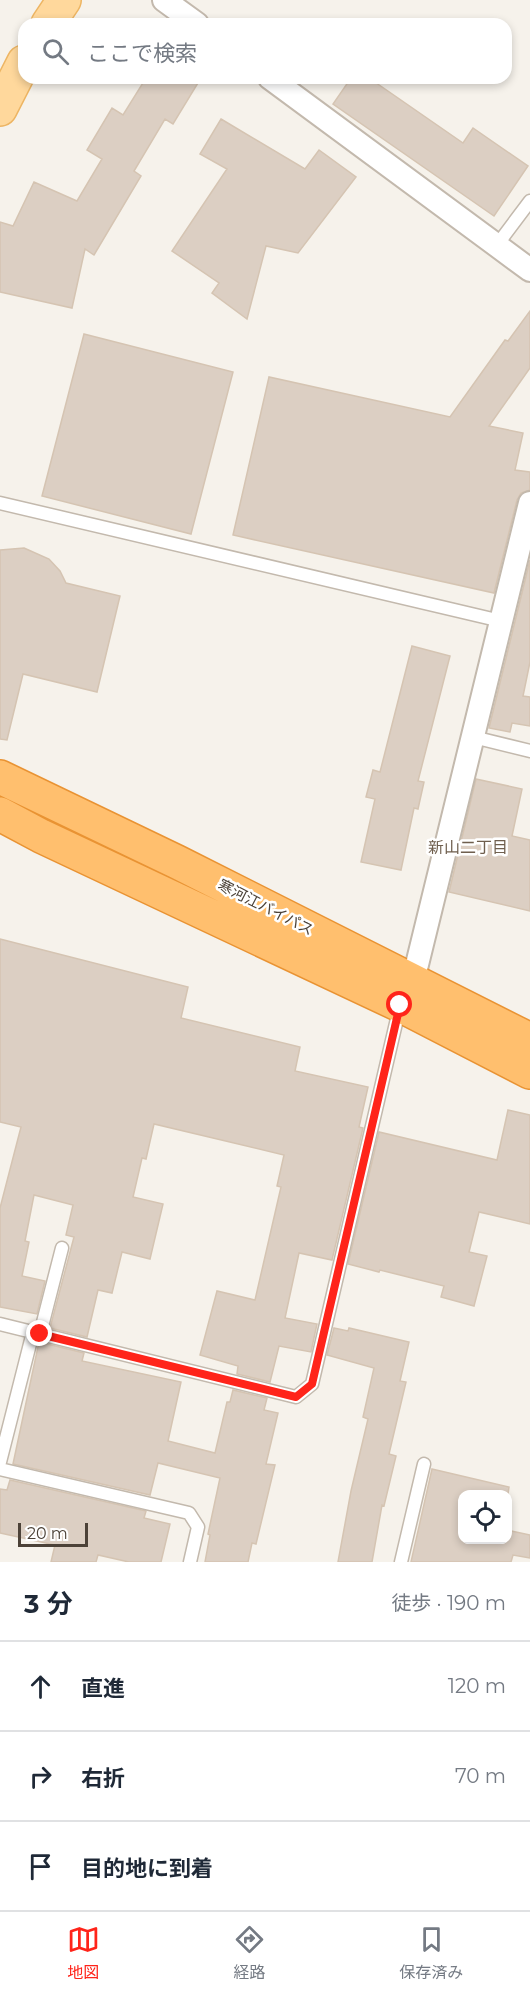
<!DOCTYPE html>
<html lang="ja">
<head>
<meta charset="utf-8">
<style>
  :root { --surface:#fff; --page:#f6f6f7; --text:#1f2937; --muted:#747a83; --line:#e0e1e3; --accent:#ff241a }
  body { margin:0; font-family:Montserrat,"Noto Sans JP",sans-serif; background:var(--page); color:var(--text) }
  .controls { position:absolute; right:18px; bottom:18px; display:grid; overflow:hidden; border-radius:12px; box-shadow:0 3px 9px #0003 }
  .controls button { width:54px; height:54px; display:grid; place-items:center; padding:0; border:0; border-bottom:2px solid var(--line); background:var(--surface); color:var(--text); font:30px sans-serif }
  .scale { position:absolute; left:18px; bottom:15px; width:70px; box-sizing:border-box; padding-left:6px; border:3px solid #4c4238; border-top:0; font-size:16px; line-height:21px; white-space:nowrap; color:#4c4238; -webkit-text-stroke:4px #fff; paint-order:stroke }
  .stop { position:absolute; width:18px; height:18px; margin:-14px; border:4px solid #ff241a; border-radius:50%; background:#fff }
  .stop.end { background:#ff241a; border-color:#fff; box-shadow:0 2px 6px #0008 }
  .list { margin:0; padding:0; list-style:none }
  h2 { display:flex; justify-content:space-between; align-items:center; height:78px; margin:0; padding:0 24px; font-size:26px }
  h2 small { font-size:20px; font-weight:400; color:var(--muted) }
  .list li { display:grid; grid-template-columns:39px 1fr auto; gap:18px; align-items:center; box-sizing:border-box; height:90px; padding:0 24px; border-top:2px solid var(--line) }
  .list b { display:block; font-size:22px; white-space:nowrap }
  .list em { font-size:20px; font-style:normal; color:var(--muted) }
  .icon { flex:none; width:33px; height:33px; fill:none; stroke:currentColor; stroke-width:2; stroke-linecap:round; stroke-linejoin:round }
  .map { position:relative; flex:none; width:530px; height:1562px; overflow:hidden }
  .search { position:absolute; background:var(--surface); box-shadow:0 3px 9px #0003; left:18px; right:18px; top:18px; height:66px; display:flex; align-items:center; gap:15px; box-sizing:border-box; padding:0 21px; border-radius:18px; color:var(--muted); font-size:22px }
  .sheet { height:348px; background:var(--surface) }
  nav { display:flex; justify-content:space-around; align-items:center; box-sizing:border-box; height:84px; border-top:2px solid var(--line); background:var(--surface); font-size:16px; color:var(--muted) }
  nav a { display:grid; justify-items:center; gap:3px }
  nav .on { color:var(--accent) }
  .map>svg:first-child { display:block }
</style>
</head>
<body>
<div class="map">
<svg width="530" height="1562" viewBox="0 0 530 1562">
  <rect width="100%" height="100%" fill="#f6f2eb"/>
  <path fill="#dccfc3" stroke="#d5c4b2" stroke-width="1.5" d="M146,78h55l-28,46 -8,-5 -31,52 7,5 -47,79 -9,-6 -13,59 -72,-16v-70l13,4 21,-44 43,19 25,-42 -15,-9 25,-42 11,7z
    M351,78h18l94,65 10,-15 55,38 -34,50 -161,-112z
    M221,119l84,50 14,-19 37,27 -58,76 -32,-7 -19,73 -35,-26 7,-10 -47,-32 55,-82 -27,-15z
    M530,311v57l-41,58 34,7 -8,37 15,2v18l-9,3 -4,7 -23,93 -261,-58 36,-158 181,40 55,-77 3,1z
    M84,334l149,38 -42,162 -149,-38z
    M24,548l25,11 11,12 6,12 54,13 -23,96 -74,-18 -16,66 -7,-1v-189z
    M530,560v102l-7,34 7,1v29l-18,-3 -2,9 -21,-4z
    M412,646l38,10 -32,125 6,1 -6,27 -4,-1 -13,62 -40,-8 14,-63 -9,-2 7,-27 7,2z
    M476,779l46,10 -10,47 18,4v71l-81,-19z
    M0,939l188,48 -7,31 119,29 -5,24 73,16 -9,40 4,1 -31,132 -33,-7 -14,65 32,6 -6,28 -32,-6 -9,36 -33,-8 1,-8 -38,-11 17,-64 38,9 26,-113 -4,-1 7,-31 -130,-31 -8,35 -4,-1 -9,39 30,7 -13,55 -28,-7 -10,41 -14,-3 -11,47 -37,-9 24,-91 -8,-2 7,-30 -39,-10 -9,46 4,1 -7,34 23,5 -8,33 -37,-7v-99l21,-81 -21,-5z
    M508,1110l22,5v109l-51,-12 -10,40 18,4 -13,50 -33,-9 3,-11 -64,-16 -1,2 -31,-8 31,-132 118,28z
    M334,1328l14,3 1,-3 60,14 -9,39 6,1 -17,72 7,2 -12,50 -2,-1 -10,57h-34l13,-71 17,-72 -5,-2 11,-49 -47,-13z
    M39,1342l45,11 -2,8 99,21 -13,59 47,12 12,-51h3l3,-12 34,8 -3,12 14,3 -12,51 9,1 -19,79 -4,-1 -4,19h-43l5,-27 -2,-1 12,-56 -62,-15 -8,32 -137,-31z
    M432,1469l77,18 -1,7h-46v45h45v-9l23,5v23l-17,-3 -2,7h-100z
    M10,1480l136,31 -2,7 26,6 -9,38h-32l-31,-7 -2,7h-45l4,-17 -55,-12v-44l7,1z"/>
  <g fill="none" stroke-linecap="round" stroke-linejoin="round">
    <defs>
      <path id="lane" d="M497,245l33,-44
        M0,503l501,118
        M473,737l57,14
        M0,1324l296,73 16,-13 88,-378
        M40,1334l22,-86
        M0,1462l33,-130
        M0,1469l189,44 9,14 -8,35
        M401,1562l23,-98"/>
      <path id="street" d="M164,0l33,24
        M270,78l260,192
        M413,981l117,-478"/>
      <path id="primary" d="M48,24l16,-24
        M0,109l24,-47"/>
      <path id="highway" d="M0,777l177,85 353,178
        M0,814l41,22 359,169 130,67"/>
    </defs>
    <use href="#lane" stroke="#c3b9ad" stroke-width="15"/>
    <use href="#street" stroke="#c3b9ad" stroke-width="26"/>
    <use href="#primary" stroke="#edb563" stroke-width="36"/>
    <use href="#highway" stroke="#e99333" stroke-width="36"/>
    <use href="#lane" stroke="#fff" stroke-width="12"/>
    <use href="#street" stroke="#fff" stroke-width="22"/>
    <use href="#primary" stroke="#ffd89c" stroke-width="33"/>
    <use href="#highway" stroke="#ffbf6e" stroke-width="33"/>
  </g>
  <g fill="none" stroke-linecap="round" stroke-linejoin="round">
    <path stroke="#ff241a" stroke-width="8" d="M40,1334l256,63 16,-13 88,-379"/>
  </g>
  <g text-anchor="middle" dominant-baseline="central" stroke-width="5" stroke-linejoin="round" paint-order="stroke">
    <g font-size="15" fill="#4c4238" stroke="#fff">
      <text transform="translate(266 907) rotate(27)">寒河江バイパス</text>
    </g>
    <g font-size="16" fill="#6f5f4e" stroke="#fff">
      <text x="468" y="847">新山二丁目</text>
    </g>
  </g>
</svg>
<div class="controls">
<button><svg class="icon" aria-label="locate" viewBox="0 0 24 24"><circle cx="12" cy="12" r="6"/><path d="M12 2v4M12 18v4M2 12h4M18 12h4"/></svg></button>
</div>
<div class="scale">20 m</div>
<div class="stop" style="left:400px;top:1005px"></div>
<div class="stop end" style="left:40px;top:1334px"></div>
<div class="search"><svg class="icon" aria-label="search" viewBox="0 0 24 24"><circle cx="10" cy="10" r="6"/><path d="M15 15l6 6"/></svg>ここで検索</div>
</div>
<section class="sheet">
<h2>3 分<small>徒歩 · 190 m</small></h2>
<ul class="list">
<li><svg class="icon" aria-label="ahead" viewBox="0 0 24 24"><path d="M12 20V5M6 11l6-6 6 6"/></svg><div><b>直進</b></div><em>120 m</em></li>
<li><svg class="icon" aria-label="right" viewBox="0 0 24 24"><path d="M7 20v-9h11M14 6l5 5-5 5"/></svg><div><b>右折</b></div><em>70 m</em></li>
<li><svg class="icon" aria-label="arrive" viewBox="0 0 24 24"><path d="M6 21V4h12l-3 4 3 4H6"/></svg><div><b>目的地に到着</b></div></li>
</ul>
</section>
<nav>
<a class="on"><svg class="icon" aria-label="map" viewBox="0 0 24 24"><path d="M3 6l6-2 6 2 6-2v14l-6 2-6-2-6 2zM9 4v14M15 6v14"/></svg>地図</a>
<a><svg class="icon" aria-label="directions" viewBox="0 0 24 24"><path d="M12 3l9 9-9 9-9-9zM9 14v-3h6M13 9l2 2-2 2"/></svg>経路</a>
<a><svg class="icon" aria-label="saved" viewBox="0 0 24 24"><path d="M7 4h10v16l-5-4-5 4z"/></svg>保存済み</a>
</nav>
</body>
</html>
